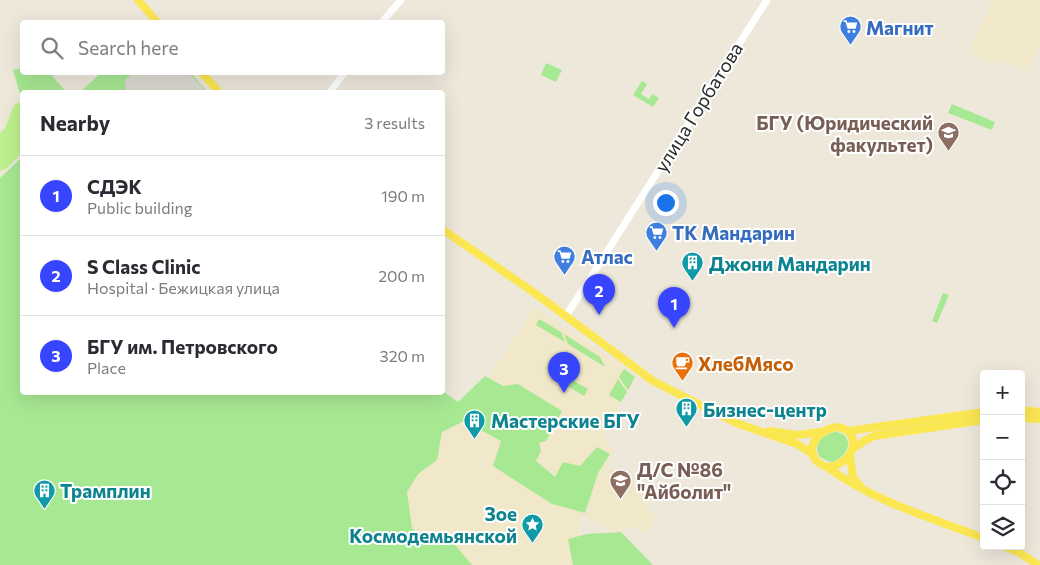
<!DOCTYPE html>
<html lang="en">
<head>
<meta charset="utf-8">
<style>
  :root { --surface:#fff; --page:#f2f2f3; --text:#2b2b33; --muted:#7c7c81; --line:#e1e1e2; --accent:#3745ff }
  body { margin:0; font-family:Commissioner,sans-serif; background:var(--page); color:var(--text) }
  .controls { position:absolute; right:15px; bottom:15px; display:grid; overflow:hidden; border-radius:5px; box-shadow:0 5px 20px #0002 }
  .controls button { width:45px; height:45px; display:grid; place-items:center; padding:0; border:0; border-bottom:1px solid var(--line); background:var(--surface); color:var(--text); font:25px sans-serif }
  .you { position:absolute; left:665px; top:202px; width:18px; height:18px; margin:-12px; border:4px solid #fff; border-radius:50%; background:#1a73e8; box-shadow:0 0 0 8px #1a73e833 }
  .badge { display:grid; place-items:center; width:32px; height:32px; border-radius:50%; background:var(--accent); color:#fff; font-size:16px; font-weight:700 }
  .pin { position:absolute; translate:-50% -41px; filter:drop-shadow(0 1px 2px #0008) }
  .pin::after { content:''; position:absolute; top:26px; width:18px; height:15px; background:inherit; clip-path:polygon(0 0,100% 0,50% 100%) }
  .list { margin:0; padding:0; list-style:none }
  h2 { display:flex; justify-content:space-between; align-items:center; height:65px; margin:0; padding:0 20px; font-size:21px }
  h2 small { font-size:16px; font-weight:400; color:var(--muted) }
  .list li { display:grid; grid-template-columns:32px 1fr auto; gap:15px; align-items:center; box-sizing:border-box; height:80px; padding:0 20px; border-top:1px solid var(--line) }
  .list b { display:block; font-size:19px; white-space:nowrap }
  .list p { margin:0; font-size:16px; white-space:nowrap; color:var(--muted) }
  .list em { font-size:16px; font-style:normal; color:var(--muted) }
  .icon { flex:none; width:28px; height:28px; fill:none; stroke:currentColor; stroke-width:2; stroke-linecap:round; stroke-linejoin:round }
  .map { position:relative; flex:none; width:1040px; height:565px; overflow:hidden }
  .search { position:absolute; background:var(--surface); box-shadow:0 5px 20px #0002; left:20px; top:20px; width:425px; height:55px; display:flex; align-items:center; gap:12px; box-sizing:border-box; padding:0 18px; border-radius:5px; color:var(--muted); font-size:19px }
  .panel { position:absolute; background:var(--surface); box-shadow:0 5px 20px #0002; left:20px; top:90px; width:425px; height:305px; border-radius:5px }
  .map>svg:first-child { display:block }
</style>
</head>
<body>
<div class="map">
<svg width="1040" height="565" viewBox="0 0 1040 565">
  <rect width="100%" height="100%" fill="#eee8db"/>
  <path fill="#f0e8c9" d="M992,0h41l7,3v41l-12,28 -28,-12 -3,5 -28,-12z
    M535,307l101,69 -34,61 12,14 -34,71 -5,43h-197l35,-96 23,-37 25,-15z
    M608,467l47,23 -10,19 11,6 -9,19 -18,-9 -6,11 -39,-19z"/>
  <path fill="#a7e893" d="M546,63l16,7 -6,12 -15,-7z
    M22,68v4l28,1 16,19 -46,2 -7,-24z
    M102,72l89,1 17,19h-128z
    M642,81l5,3 -6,10 8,5 3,-5 7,4 -6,9 -20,-12z
    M952,104l43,18 -3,8 -44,-17z
    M22,157v235h420l1,-1 15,11 27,-26 18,10 15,-2 44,27 -16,30 -7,2 2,8 -5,10 19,16 8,-15 17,4 17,-19 13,7 -12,19 -13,40 -33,-9 -59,-38 8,-25 -37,-20 -22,11 -5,28 -19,14 -11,18 5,36 12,12h27l21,25h-472v-387z
    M943,293l6,2 -12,28 -5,-2z
    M539,319l22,13 4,10 -29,-17z
    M564,334l36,23 5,10 -37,-23z
    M567,350l4,13 9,9 -3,5 -19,-11z
    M548,366l40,23 -4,7 -34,-20 2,-5 -5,-3z
    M624,369l11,8 -7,13 -9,-13z
    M618,379l9,13 -6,10 -12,-7z
    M834,432c23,1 15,27 -4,30l-10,-5c-8,-13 2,-21 14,-25z
    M621,532l32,33h-80l-5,-26 19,-5z"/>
  <path fill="#bcf18e" d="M22,101v52l-16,16 -6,2v-38l5,-5 9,-23z"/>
  <path fill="#dddad2" d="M133,73h56l15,16 -4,3h-74l-1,-12z"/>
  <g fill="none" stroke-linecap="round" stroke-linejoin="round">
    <path stroke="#fff" stroke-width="7" d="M382,22l19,-22
      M330,92l15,-20
      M566,316l201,-316"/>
    <path stroke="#fbe752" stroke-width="8" d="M138,0l19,22
      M201,72l18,20
      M442,229l94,65 117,87 83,42 61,21 16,10
      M1021,410l19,2
      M1021,418l19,1
      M837,427c27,3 18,38 -10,40 -27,-9 -14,-37 10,-40z
      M769,431l28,4 24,-3
      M848,431l136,-19
      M853,449l11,-8 10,-5 110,-16
      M850,455l3,23 7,8
      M827,467c46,34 104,51 157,71
      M1004,546l16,7 18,12"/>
  </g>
  <defs>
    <symbol id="supermarket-pin" viewBox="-11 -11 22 30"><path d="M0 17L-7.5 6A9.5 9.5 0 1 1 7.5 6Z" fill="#3f7fe0" stroke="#fff"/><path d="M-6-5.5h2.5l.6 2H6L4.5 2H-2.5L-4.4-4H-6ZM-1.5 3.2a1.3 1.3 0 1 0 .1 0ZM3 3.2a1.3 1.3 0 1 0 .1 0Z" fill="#fff"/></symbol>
    <symbol id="university-pin" viewBox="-11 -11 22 30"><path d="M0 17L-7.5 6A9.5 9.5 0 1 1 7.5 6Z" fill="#8d6e63" stroke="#fff"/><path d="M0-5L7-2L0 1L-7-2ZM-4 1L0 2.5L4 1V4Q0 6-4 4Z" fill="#fff"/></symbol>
    <symbol id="building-pin" viewBox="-11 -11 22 30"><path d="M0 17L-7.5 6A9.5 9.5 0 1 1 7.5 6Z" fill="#0f9aa8" stroke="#fff"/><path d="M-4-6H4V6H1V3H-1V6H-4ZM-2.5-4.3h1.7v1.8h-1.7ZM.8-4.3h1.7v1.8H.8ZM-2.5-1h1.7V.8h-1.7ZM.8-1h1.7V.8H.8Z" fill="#fff"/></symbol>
    <symbol id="cafe-pin" viewBox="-11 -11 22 30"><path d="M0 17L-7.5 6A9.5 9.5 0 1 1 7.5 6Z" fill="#e8710a" stroke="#fff"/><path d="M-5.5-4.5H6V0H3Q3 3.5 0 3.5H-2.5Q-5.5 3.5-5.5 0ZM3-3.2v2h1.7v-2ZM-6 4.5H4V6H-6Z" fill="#fff"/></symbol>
    <symbol id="school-pin" viewBox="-11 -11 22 30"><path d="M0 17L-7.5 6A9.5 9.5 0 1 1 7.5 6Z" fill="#8d6e63" stroke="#fff"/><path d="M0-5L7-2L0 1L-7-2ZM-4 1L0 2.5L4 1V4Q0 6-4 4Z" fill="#fff"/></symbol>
    <symbol id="sight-pin" viewBox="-11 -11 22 30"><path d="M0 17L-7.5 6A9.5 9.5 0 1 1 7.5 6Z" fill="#0f9aa8" stroke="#fff"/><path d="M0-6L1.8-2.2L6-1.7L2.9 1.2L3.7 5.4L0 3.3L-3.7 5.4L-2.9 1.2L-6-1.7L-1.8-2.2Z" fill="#fff"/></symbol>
  </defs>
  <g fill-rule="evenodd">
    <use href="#supermarket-pin" x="838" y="14" width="25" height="34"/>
    <use href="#university-pin" x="936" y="120" width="25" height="34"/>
    <use href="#supermarket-pin" x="644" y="220" width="25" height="34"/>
    <use href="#supermarket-pin" x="552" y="244" width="25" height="34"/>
    <use href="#building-pin" x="680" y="250" width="25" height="34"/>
    <use href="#cafe-pin" x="670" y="350" width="25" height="34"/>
    <use href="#building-pin" x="674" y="396" width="25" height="34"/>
    <use href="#building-pin" x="462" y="408" width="25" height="34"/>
    <use href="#school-pin" x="608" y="468" width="25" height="34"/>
    <use href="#building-pin" x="32" y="478" width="25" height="34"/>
    <use href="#sight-pin" x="520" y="512" width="25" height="34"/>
  </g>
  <g text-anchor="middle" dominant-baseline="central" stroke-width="4" stroke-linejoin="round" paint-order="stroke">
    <g font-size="19" font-weight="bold" fill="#366cbe" stroke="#fff" text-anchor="start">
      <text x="866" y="27">Магнит</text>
      <text x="672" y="232">ТК Мандарин</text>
      <text x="581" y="256">Атлас</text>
    </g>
    <g font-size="19" fill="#2a2a2a" stroke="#fff">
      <text transform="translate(698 107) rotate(-58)">улица Горбатова</text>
    </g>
    <g font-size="19" font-weight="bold" fill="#785e54" stroke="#fff" text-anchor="end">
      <text x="933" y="122">БГУ (Юридический<tspan x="933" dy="22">факультет)</tspan></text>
      <text x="637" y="469" text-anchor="start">Д/С №86<tspan x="637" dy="22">"Айболит"</tspan></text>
    </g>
    <g font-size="19" font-weight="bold" fill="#0d838f" stroke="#fff" text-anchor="start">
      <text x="709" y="263">Джони Мандарин</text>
      <text x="703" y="409">Бизнес-центр</text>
      <text x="491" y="420">Мастерские БГУ</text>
      <text x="60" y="490">Трамплин</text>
      <text x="517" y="513" text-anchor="end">Зое<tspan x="517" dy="22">Космодемьянской</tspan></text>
    </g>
    <g font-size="19" font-weight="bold" fill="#c56008" stroke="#fff" text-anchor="start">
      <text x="698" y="363">ХлебМясо</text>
    </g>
  </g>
</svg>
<div class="controls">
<button>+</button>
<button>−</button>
<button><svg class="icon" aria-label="locate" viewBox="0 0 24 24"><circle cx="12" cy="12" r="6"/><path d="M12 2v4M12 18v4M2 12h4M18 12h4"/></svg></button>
<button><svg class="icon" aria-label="layers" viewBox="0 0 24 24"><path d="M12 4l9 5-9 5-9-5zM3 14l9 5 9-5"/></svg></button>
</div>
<div class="you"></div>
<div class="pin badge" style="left:674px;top:328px">1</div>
<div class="pin badge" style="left:599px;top:315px">2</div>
<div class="pin badge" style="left:564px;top:393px">3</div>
<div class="search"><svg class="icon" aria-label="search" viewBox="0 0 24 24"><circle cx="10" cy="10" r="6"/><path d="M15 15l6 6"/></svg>Search here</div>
<section class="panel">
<h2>Nearby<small>3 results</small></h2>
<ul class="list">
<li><span class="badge">1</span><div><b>СДЭК</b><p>Public building</p></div><em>190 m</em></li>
<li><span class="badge">2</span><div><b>S Class Clinic</b><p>Hospital · Бежицкая улица</p></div><em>200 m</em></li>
<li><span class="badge">3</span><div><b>БГУ им. Петровского</b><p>Place</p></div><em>320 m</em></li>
</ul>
</section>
</div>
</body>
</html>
